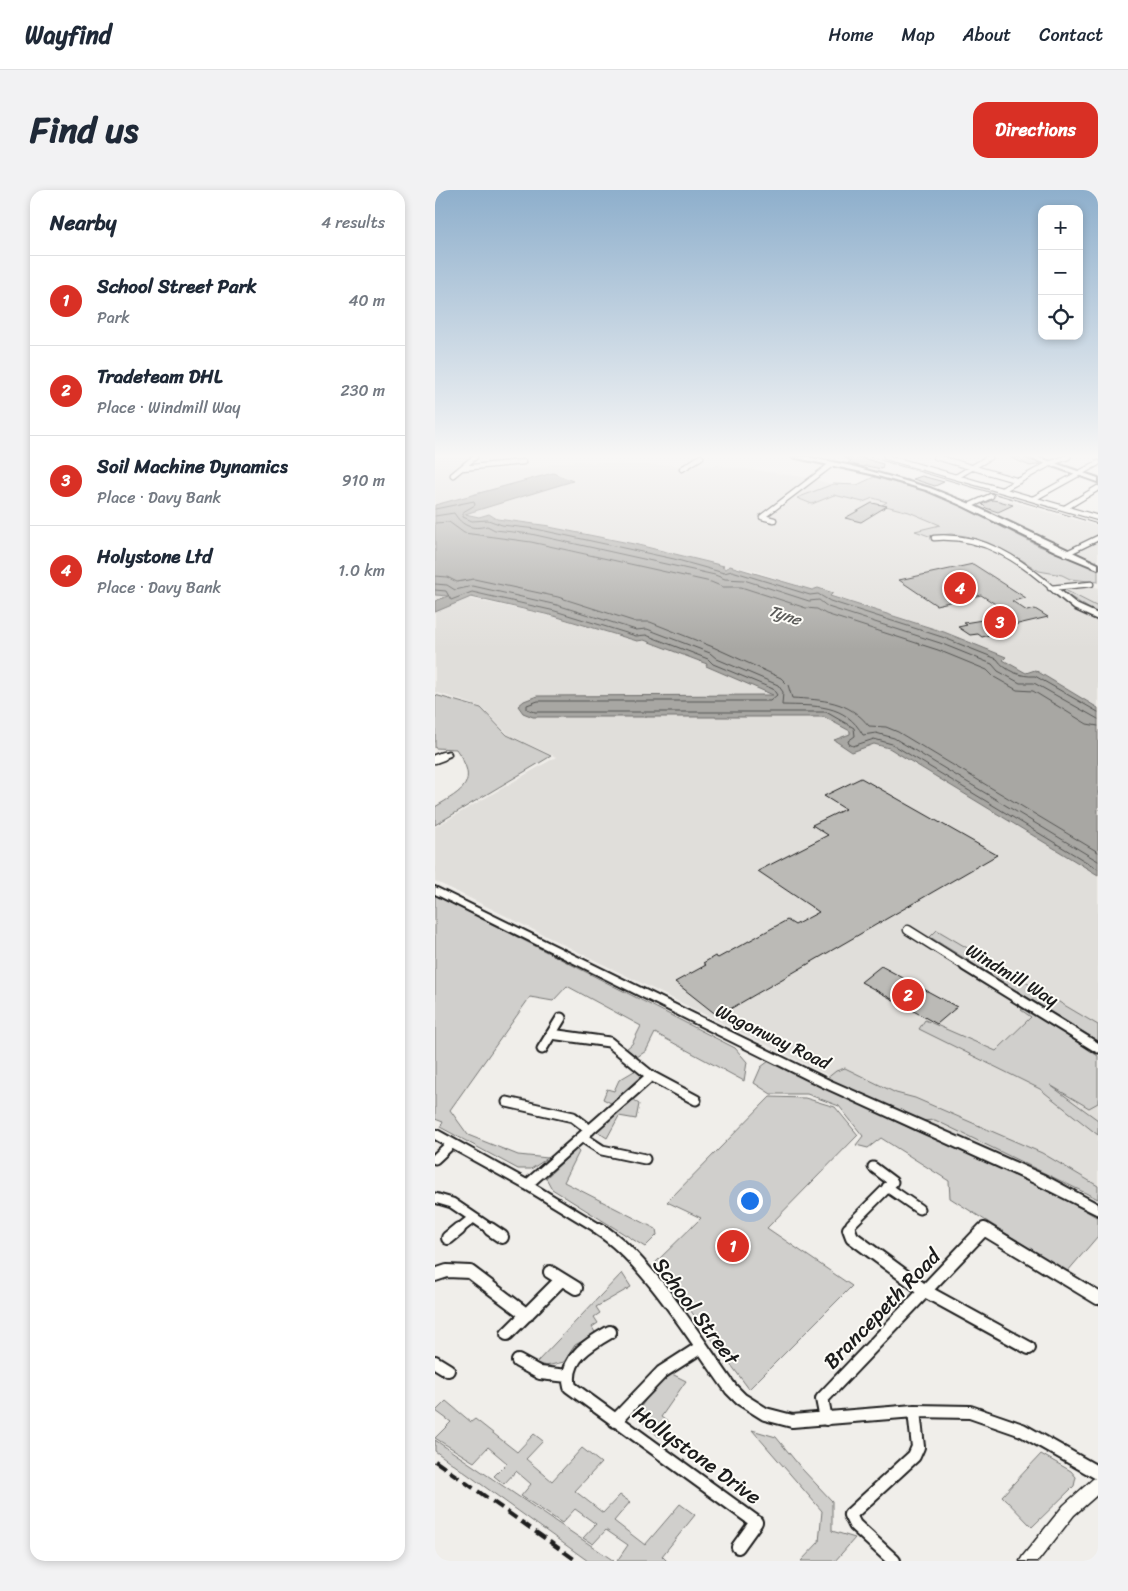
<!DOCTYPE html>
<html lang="en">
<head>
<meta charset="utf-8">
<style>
  :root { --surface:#fff; --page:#f2f2f3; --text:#1f2937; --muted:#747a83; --line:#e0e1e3; --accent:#d93025 }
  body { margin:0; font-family:Sriracha,sans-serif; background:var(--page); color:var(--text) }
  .controls { position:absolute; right:15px; top:15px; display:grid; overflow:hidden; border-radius:10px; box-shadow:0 2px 8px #0003 }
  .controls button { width:45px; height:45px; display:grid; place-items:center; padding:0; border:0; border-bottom:1px solid var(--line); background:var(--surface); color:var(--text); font:25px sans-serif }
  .you { position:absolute; left:314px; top:1010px; width:18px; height:18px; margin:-12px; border:4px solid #fff; border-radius:50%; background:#1a73e8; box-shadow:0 0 0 8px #1a73e833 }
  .badge { display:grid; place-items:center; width:32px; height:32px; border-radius:50%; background:var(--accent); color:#fff; font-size:16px; font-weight:700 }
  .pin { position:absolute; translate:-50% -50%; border:2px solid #fff; box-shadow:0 1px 5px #0006 }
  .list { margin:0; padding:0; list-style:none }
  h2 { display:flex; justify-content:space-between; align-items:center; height:65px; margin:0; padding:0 20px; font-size:21px }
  h2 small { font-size:16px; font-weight:400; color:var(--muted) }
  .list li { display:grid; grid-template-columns:32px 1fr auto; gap:15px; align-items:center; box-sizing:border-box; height:90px; padding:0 20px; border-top:1px solid var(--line) }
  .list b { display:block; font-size:19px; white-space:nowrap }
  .list p { margin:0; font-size:16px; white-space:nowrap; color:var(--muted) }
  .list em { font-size:16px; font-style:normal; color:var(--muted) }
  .icon { flex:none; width:28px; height:28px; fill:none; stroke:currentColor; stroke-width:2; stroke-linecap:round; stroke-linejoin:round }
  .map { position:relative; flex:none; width:663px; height:1371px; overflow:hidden; border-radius:15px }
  header { display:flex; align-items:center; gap:30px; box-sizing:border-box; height:70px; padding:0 25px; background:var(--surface); border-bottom:1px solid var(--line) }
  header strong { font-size:24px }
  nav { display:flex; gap:28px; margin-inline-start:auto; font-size:18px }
  .intro { display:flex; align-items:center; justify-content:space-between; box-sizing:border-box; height:120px; padding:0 30px }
  h1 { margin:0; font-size:35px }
  .button { padding:12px 22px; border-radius:15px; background:var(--accent); color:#fff; font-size:18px; font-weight:700 }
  main { display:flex; gap:30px; padding:0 30px }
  aside { flex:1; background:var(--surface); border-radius:15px; box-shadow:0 2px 8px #0003 }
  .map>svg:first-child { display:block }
</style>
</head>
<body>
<header>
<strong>Wayfind</strong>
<nav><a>Home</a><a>Map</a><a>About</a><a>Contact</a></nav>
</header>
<div class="intro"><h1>Find us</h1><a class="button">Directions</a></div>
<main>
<aside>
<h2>Nearby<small>4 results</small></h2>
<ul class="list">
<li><span class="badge">1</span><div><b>School Street Park</b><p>Park</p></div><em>40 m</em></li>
<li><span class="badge">2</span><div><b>Tradeteam DHL</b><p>Place · Windmill Way</p></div><em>230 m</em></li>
<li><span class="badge">3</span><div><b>Soil Machine Dynamics</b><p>Place · Davy Bank</p></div><em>910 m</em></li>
<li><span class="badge">4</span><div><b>Holystone Ltd</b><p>Place · Davy Bank</p></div><em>1.0 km</em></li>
</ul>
</aside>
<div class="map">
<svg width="663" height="1371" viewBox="0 0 663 1371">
  <rect width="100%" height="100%" fill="#f0eeea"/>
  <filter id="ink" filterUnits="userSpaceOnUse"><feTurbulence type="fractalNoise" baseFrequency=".02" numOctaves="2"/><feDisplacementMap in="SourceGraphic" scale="10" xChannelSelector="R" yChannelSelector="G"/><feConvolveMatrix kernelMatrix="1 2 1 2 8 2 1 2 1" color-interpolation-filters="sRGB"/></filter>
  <g filter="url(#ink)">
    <path fill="#e0deda" d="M0,267h34l-11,12 25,2 51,-3 35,-7 78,4h71l92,13 121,35 82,43 -8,3 31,15 18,-5 44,19v120l-63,-38 -9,3 -23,-13 3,-3 -62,-25 -115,-37 3,-2 -14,-5 -6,2 -61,-20 -21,-4 -4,3 -4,-2 1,-1 -89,-22 -104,-21 -4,1 -29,-5 -8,-5 -10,3 -16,-3 -20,-10 -8,1z
      M554,305l109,31v38l-56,-24 -71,-36z
      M0,405l37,4 83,18 82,24 7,-1 63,24 -1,2 67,29 -2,21 53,1 26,14v3l-16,5 18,13 22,-8 15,4 209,127v328l-14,-10 -257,-118 -392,-194v-54l121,-70 -47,-22 -28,-28 -46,-15z"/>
    <path fill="#d0cfcc" stroke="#767674" d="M439,287l63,17 102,52 59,23v13l-28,-3 -8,-4 -23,-4 -17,-11 -56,-24 -15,-2 -22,2 -14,-5 25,-6 -31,-13 -27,-7 5,-3 -14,-4 -10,4 -29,-7 -22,9 -15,-6 36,-14 24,1z
      M630,400l33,17v7l-37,-23z
      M0,505l46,13 26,27 44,21 -116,69v-18c28,-17 45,-24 21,-58l-21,-1z
      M0,705l300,153 12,14 -3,19 -89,-48 -9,18 -9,6 -11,-8 6,-5 9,-18 -74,-40 -14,15 -23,-4 -80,113 18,25 50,20 30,3 -17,11h-13l-78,-42 3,-5 -8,-3z
      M502,740l161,95v16l-168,-104z
      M590,817l73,49v47l-9,5 -39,-23 48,35v15l-58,-46 -121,-60 6,-9 71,31 35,-34 -10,-7z
      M334,871l147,70 125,54 57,33v18l-31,36 -117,-74 -1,-17 -68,-43 -13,10 -12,-3 7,-9 -24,-30 -32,-12h-36l-17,-11 7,-16z
      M410,878l51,25 19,5 127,55 56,33v13l-163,-79 -13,1 -96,-42 10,-8z
      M201,880l5,6 -30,27 -8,-4 4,-10 7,2 5,-11z
      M335,907l35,1 30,9 23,28 -91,93 85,58 -103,103 -94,-126 46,-45 -34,-16z
      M198,910l6,4 -3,15 -17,-3 -12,22 -11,-7z
      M141,959l3,3 -15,30 92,47 1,6 -12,12 -93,-58 -6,-11z
      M187,1083l9,14 -35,20 4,6 -6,4 4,6 -6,4 4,7 -21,11 -11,17 -18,4 -10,-3z
      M237,1184l14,7 -25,36 11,8 -13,12 -18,-17 -1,-12 13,-19z
      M11,1211l25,21 4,-3 42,33 17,-18 9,7 -17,18 26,22 30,-33 19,15 -26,28 28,22 17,-18 10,7 -16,19 31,24 35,-41 15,11 -33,41 5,5h-50l11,-16 -22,-15 -13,14 -10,-6 13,-14 -21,-15 -13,14 -41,-27 10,-12 -15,-13 -12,13 -10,-8 13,-13 -19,-16 -14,15 -39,-24 16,-16 -15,-11z
      M317,1240l24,7 26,32 30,32v30l23,7 -20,23h-34l18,-19 3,-31z
      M0,1250l179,121h-26l-153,-110z
      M606,1264l30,17 5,6 -2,9 -42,41 -30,-31z"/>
    <path fill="#a8a7a3" stroke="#706f6d" d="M118,283l20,8 -108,33 14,3 10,-3 8,5 53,7 -1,1 85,17 90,22 -2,1 4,2 4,-3 82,24 6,-2 15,5 -3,3 114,36 62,25 -3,3 23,13 9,-3 63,38v167l-209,-127 -15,-4 -22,8 -18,-12 16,-6v-3l-26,-14h-291l-10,-4 -5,-7 6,-5 13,-5 236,-1 -67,-29 1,-2 -63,-24 -7,1 -83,-25 -83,-19 -36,15v-11l13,-5 -13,-1v-90z"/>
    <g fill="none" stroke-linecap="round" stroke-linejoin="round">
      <path stroke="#545452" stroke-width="1" d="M0,319l39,-8 1,4 -12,7v5l9,4 16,-1 14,5 34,4 138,30 50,14 8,-2 78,24 8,-1 12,7 112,36 55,22c8,12 24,18 38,17l63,36
        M0,326l19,-3c8,13 18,17 33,13l8,4 36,4 184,41 10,4 19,1 65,21 10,-1 9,7 112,36 52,21 6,7 22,12h14l64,36
        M0,333l14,-1 15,11 67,9 180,40 12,5h18l65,21 11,1 9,5 112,36 49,20 7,7 23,13 16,1 54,33 11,2
        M0,386l12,1 10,5 17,-3 84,18 78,25h14l63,25 68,31 7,7 4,13c31,2 56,2 77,28l17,1 12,5 200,120
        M0,394l12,1 8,5 18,-4 84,19 79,25 11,-1 63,24 7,6 61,26 5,7 -1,13c33,1 63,-2 81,30l13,-2 18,5 204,123
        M0,400l11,1 5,9 21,-8 83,19 81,25 10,-1 62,24 5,5 60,25 4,6 -7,6h-232l-11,4v4l8,3h291l28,16 1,8 -7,5 1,3 4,2 21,-7 18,5 206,125"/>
    </g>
    <path fill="#bbbab6" stroke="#1c1c1c" d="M408,267h16l24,7 -1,5 -16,-3 -3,1 -15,-4 3,-2z
      M574,267h16l16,7 -11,2z
      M487,286l22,6 -9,4 -22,-7z
      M557,310l7,1 14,4 -15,7 -12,-4 -4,-4z
      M437,313l15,3 -26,16 -16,-4z
      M538,374l53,34 -14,3 15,10 8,-2 13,8 -47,11 4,3 -23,6 -4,-3 -8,1 -12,-8 9,-2 -3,-2 43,-7 -4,-2 5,-2 -27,-17 -45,10 -37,-25z
      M426,588l136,77 -279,161 -43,-34 31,-17 -3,-2 12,-7 3,2 69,-38 8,5 24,-13 -61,-41 70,-36 -16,-10 33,-16 -21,-13z
      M446,776l76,41 -20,17 -76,-42z"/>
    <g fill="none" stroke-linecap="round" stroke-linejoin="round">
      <defs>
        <path id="minor-far4" d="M451,267l212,61
          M501,267l83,24
          M27,278l61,-6
          M247,279l19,-12
          M18,285l22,-18
          M521,287l34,-20
          M567,300l47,-26 19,-7
          M598,309l65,-36
          M534,316l22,-10
          M630,318l33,-20
          M339,330l-12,-3 70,-53
          M499,348c48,-4 87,22 121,53
          M630,364l33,-16
          M615,398l41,-4"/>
        <path id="minor-far3" d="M619,399l22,18 22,10
          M4,567l9,-3"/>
        <path id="minor-far2" d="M0,569l8,-3
          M473,740l59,37"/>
        <path id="minor-far1" d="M530,776l133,82
          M116,844l58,8 42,34 45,24
          M107,859l19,-31
          M72,912l66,15 17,13
          M0,944l92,51 74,45
          M147,947l20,13 43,9
          M0,969l16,-15
          M92,995l124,-109
          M452,997l32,22
          M0,1008l17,5 40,27
          M23,1040l15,-12
          M414,1040l2,-6 42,-42 -20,-15
          M548,1040h3"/>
        <path id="minor" d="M55,1039l12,8
          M164,1039c48,30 98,113 132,160l10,10 24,15 27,7 122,-10 56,1 52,18 76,43
          M414,1039l3,8 73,54 104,57
          M549,1039l114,69
          M13,1048l11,-9
          M115,1082l26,16
          M0,1085l12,-4 23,1 57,43
          M175,1142c-21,12 -47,27 -40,55l186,135 -18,25
          M72,1144l54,-54
          M83,1171l22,12 28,3
          M0,1172l13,8
          M391,1229l-4,-20 162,-170
          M180,1231l47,-49 39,-25
          M459,1371l-39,-36 -5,-10 64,-59 4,-9 -4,-36"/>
        <path id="tertiary" d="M663,1287v17l-24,21 -36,46h-18l3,-5 41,-51 29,-26z"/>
        <path id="secondary" d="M0,697l394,193 215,95 54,29v11l-64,-32 -213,-97 -386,-192z"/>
        <path id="primary" d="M357,267h16l44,9 78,22 38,15 130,61v5l-41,-17 -94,-46 -37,-16 -55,-16z
          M592,267h10l61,21v4z"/>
      </defs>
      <use href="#minor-far4" stroke="#1c1c1c" stroke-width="7"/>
      <use href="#minor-far3" stroke="#1c1c1c" stroke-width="9"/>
      <use href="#minor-far2" stroke="#1c1c1c" stroke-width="11"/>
      <use href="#minor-far1" stroke="#1c1c1c" stroke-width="13"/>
      <use href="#minor" stroke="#1c1c1c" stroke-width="16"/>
      <use href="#tertiary" stroke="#1c1c1c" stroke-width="3"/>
      <use href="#secondary" stroke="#1c1c1c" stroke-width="4"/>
      <use href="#primary" stroke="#1c1c1c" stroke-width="4"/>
      <use href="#minor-far4" stroke="#fdfcf7" stroke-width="4.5"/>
      <use href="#minor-far3" stroke="#fdfcf7" stroke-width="5.5"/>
      <use href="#minor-far2" stroke="#fdfcf7" stroke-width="8"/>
      <use href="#minor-far1" stroke="#fdfcf7" stroke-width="9"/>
      <use href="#minor" stroke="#fdfcf7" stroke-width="12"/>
      <use href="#tertiary" fill="#fdfcf7" fill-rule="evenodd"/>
      <use href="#secondary" fill="#fdfcf7" fill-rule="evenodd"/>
      <use href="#primary" fill="#fdfcf7" fill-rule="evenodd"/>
      <path stroke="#1c1c1c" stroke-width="1" d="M435,267l228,67"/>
      <path stroke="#1c1c1c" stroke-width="4" stroke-dasharray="12 5.5" stroke-linecap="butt" d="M0,1271l142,100"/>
    </g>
  </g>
  <linearGradient id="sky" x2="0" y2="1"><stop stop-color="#8eafcc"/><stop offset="0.58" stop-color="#f8f7f6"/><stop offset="1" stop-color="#f8f7f6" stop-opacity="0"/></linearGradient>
  <rect width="663" height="459" fill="url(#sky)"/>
  <g text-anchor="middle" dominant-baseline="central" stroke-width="4" stroke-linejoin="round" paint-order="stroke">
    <g font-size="16" font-style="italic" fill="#5b5b59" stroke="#fdfcf7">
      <text transform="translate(350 425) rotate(19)">Tyne</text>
    </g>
    <g font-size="18" fill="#1c1c1c" stroke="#fdfcf7">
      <text transform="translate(577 785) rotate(31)">Windmill Way</text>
      <text transform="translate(338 847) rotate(26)">Wagonway Road</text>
    </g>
    <g font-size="21" fill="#1c1c1c" stroke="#fdfcf7">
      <text transform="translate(447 1119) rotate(-46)">Brancepeth Road</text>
      <text transform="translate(261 1121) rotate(53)">School Street</text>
      <text transform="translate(262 1265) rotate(36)">Hollystone Drive</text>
    </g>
  </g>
</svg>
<div class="controls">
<button>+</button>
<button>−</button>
<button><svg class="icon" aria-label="locate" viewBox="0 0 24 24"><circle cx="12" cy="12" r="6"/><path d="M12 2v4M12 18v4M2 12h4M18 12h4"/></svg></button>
</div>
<div class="you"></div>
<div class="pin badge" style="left:298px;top:1056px">1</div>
<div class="pin badge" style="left:473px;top:805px">2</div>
<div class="pin badge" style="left:565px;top:432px">3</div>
<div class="pin badge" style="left:525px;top:398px">4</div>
</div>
</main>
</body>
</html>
